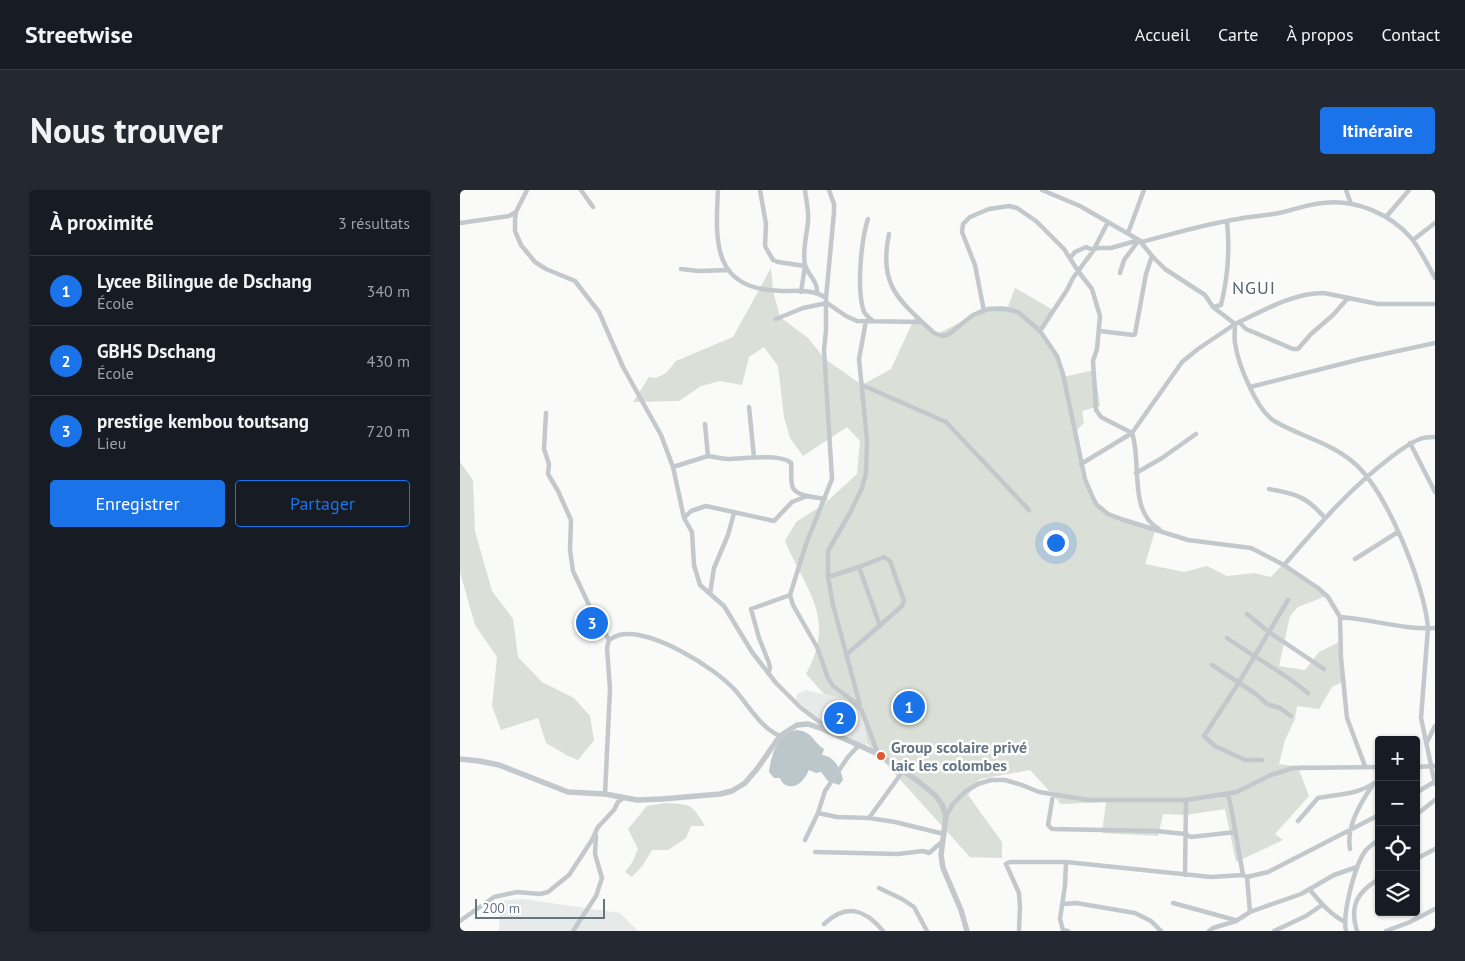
<!DOCTYPE html>
<html lang="fr">
<head>
<meta charset="utf-8">
<style>
  :root { --surface:#171b24; --page:#242831; --text:#f1f3f6; --muted:#9ea1a6; --line:#363941; --accent:#1a73e8 }
  body { margin:0; font-family:"PT Sans",sans-serif; background:var(--page); color:var(--text) }
  .controls { position:absolute; right:15px; bottom:15px; display:grid; overflow:hidden; border-radius:5px; box-shadow:0 1px 4px #0004 }
  .controls button { width:45px; height:45px; display:grid; place-items:center; padding:0; border:0; border-bottom:1px solid var(--line); background:var(--surface); color:var(--text); font:25px sans-serif }
  .scale { position:absolute; left:15px; bottom:12px; width:130px; box-sizing:border-box; padding-left:5px; border:2px solid #657683; border-top:0; font-size:14px; line-height:18px; white-space:nowrap; color:#657683; -webkit-text-stroke:4px #fff; paint-order:stroke }
  .you { position:absolute; left:595px; top:352px; width:18px; height:18px; margin:-12px; border:4px solid #fff; border-radius:50%; background:#1a73e8; box-shadow:0 0 0 8px #1a73e833 }
  .badge { display:grid; place-items:center; width:32px; height:32px; border-radius:50%; background:var(--accent); color:#fff; font-size:16px; font-weight:700 }
  .pin { position:absolute; translate:-50% -50%; border:2px solid #fff; box-shadow:0 1px 5px #0006 }
  .list { margin:0; padding:0; list-style:none }
  h2 { display:flex; justify-content:space-between; align-items:center; height:65px; margin:0; padding:0 20px; font-size:21px }
  h2 small { font-size:16px; font-weight:400; color:var(--muted) }
  .list li { display:grid; grid-template-columns:32px 1fr auto; gap:15px; align-items:center; box-sizing:border-box; height:70px; padding:0 20px; border-top:1px solid var(--line) }
  .list b { display:block; font-size:19px; white-space:nowrap }
  .list p { margin:0; font-size:16px; white-space:nowrap; color:var(--muted) }
  .list em { font-size:16px; font-style:normal; color:var(--muted) }
  .actions { display:flex; gap:10px; padding:15px 20px }
  .actions a { flex:1; padding:11px 0; border:1px solid var(--accent); border-radius:5px; text-align:center; font-size:18px; color:var(--accent) }
  .actions .main { background:var(--accent); color:#fff }
  .icon { flex:none; width:28px; height:28px; fill:none; stroke:currentColor; stroke-width:2; stroke-linecap:round; stroke-linejoin:round }
  .map { position:relative; flex:none; width:975px; height:741px; overflow:hidden; border-radius:5px }
  header { display:flex; align-items:center; gap:30px; box-sizing:border-box; height:70px; padding:0 25px; background:var(--surface); border-bottom:1px solid var(--line) }
  header strong { font-size:24px }
  nav { display:flex; gap:28px; margin-inline-start:auto; font-size:18px }
  .intro { display:flex; align-items:center; justify-content:space-between; box-sizing:border-box; height:120px; padding:0 30px }
  h1 { margin:0; font-size:35px }
  .button { padding:12px 22px; border-radius:5px; background:var(--accent); color:#fff; font-size:18px; font-weight:700 }
  main { display:flex; gap:30px; padding:0 30px }
  aside { flex:1; background:var(--surface); border-radius:5px; box-shadow:0 1px 4px #0004 }
  .map>svg:first-child { display:block }
</style>
</head>
<body>
<header>
<strong>Streetwise</strong>
<nav><a>Accueil</a><a>Carte</a><a>À propos</a><a>Contact</a></nav>
</header>
<div class="intro"><h1>Nous trouver</h1><a class="button">Itinéraire</a></div>
<main>
<aside>
<h2>À proximité<small>3 résultats</small></h2>
<ul class="list">
<li><span class="badge">1</span><div><b>Lycee Bilingue de Dschang</b><p>École</p></div><em>340 m</em></li>
<li><span class="badge">2</span><div><b>GBHS Dschang</b><p>École</p></div><em>430 m</em></li>
<li><span class="badge">3</span><div><b>prestige kembou toutsang</b><p>Lieu</p></div><em>720 m</em></li>
</ul>
<div class="actions"><a class="main">Enregistrer</a><a>Partager</a></div>
</aside>
<div class="map">
<svg width="975" height="741" viewBox="0 0 975 741">
  <rect width="100%" height="100%" fill="#fafaf8"/>
  <path fill="#e8e9e9" d="M346,500l41,10 13,11 4,13 3,22 -28,-10 -43,-36 1,-6z
    M63,709l97,14 18,18h-139l1,-30z"/>
  <path fill="#dadfd7" d="M311,78l2,23 7,26 28,21 17,21 37,26 29,-16 25,-54 21,19 22,-11 24,-16 19,-1 6,1 7,-19 40,23 -15,18 11,17 12,31 32,-7 5,36 -18,5 2,12 -10,10c5,22 13,68 34,80 13,8 33,13 47,18l-10,33 39,8 23,-6 20,10 27,-3 17,4 11,-12 33,22 11,9 -28,11 -8,9 -11,50 26,4 14,-18 20,-10 3,40 -10,5 -13,22 -22,-3 -2,13 -10,21 -6,24 15,2 14,-1 -9,5 10,26 -34,38 8,6 -47,22 -11,-53 -39,6 -23,-1 -5,22 -56,-3 4,-31 -45,2 -31,-34 -50,9 -12,16 34,47v16l-41,-1h9l-103,-114 -3,-19 -5,-13 -12,-11 -23,-6 -18,-20c31,-56 0,-83 -21,-133l11,-19 27,-17 34,-31 3,-33 -13,-14 -44,29 -13,-18 -6,-21 -6,-51 -14,-19 -15,10 -7,28 -22,-4 -19,5 -22,15 -46,1 16,-25 7,1 10,-5 10,-12 57,-24z
    M0,272l13,18 2,51 17,60 21,28 5,38 24,25 32,16 16,18 4,24 -16,20 -10,-4 -22,-13 -8,-25 -37,12 -9,-24 5,-49 -22,-32 -15,-53z
    M205,613c25,2 26,-1 40,23h-14l-5,12 -18,12h-16l-9,15 -11,12 -7,-5 7,-9 6,-14 -10,-20 19,-23z"/>
  <path fill="#bbc7cb" d="M337,540c16,2 15,11 27,19l-2,6c12,1 19,14 21,25l-4,5 -11,-4 -7,-9 -5,1 -7,-3c-2,4 -4,8 -7,11 -7,8 -19,7 -22,-3h-6l-5,-6c2,-17 9,-39 28,-42z"/>
  <g fill="none" stroke-linecap="round" stroke-linejoin="round">
    <path stroke="#c3c8cc" stroke-width="4.5" d="M67,0l-11,22 -1,8v11l6,14 14,17 11,7 29,12 24,31 24,55 38,68 12,32 11,51 8,14 2,33 6,20 24,21 28,46 24,31 24,24 30,23
      M121,0l12,17
      M258,0c-3,54 -5,100 64,101 14,0 32,-2 44,7v32l-2,20 8,129 -26,65 -16,51 3,10 24,42 11,31 5,8 23,17 6,8 16,43
      M300,0l6,34 -1,22 8,14 5,2 27,4 -4,26
      M345,0c1,10 4,21 3,31 -1,14 -6,30 -3,44 3,10 13,16 12,28
      M582,0l38,16 59,34 13,16 13,13 40,26 8,12 22,17c28,-13 57,-31 89,-31l54,11h57
      M886,0l5,14
      M926,27l23,-27
      M408,29c-7,21 -11,68 -5,90 1,5 6,9 10,12
      M0,33l49,-7 7,-4
      M668,43l16,-43
      M429,44c-11,52 10,66 45,99l8,3 7,-2 24,-19 16,-6h17l12,3 22,19 17,25 6,18 22,105 8,19 4,7 11,9 13,5 67,21 63,8 33,17 34,23 10,9 12,20 1,41 6,60 18,48
      M953,50l22,-17
      M680,51l1,1c32,-8 64,-18 97,-23 13,-3 28,-3 41,-6 15,-3 29,-9 44,-10 33,-4 68,11 89,36 9,12 16,26 23,39
      M610,68l5,-6 11,-5 7,3 5,-2h13l28,-8 -15,20 -4,13
      M221,79l18,2 29,-1
      M366,108l8,-86v-8l-5,-14
      M753,117l8,-2c7,-28 9,-55 6,-84
      M524,121l-9,-46 -13,-33 1,-8 7,-7 19,-8 20,-3 8,2 19,13 28,28 14,22 14,18 8,27 -3,33 -4,12 3,49 5,7 31,16c10,28 -4,79 27,96
      M316,129l27,-11 24,-5 19,13 11,5 65,1
      M779,132l7,7 47,20h5l13,-15 22,-19 15,-17
      M775,134c0,6 -1,13 0,19 3,21 22,69 41,79 26,15 53,20 77,40 33,27 72,124 75,166l-7,90 14,66
      M580,141l27,-41 6,-12 20,-27 15,-29
      M640,141l33,4 2,-1 11,-60 6,-18
      M402,195l84,37 83,88
      M790,197l111,-28 74,-16
      M289,217l5,50
      M86,223l-2,36 5,15 -1,10 10,17 13,29 -1,30 3,21 15,32 21,37c3,-2 7,-4 10,-5 32,-7 95,32 116,55 14,16 25,37 45,46
      M950,253l25,49
      M248,266c7,1 14,3 20,3 15,0 52,-6 63,4 1,7 -1,19 2,25 5,9 23,9 32,11
      M621,274l51,-31 50,-71 16,-13 37,-25
      M213,277l35,-11 -3,-32
      M676,283l26,-15 34,-24
      M809,299c26,4 38,8 56,29
      M224,328l7,-7 15,-5 68,15 18,-19 15,-6
      M895,369l43,-27
      M824,375c33,-38 65,-76 106,-107 9,-7 19,-15 30,-19 4,-2 10,-2 15,-2
      M399,377l21,59
      M368,387l31,-10 25,-10 6,4 14,40 -2,5 -56,49
      M250,404l4,-26 14,-33 6,-22
      M787,424l22,18 55,37
      M880,427c31,2 63,13 95,11
      M767,448c27,19 56,34 81,55
      M752,475l44,29 11,10 13,4 11,8
      M308,483l2,-5 -1,-5 -10,-25 -8,-29 39,-14
      M400,515l-27,-100 -5,-28v-26l22,-38 12,-25 4,-15 1,-33 -8,-81 7,-38
      M967,552l8,-16
      M802,570h-17l-30,-14 -11,-10 34,-52 50,-84
      M956,577l19,-1
      M956,603l18,-11
      M145,604l5,-105 -3,-41 2,-8
      M768,604l3,13 12,68
      M593,605l-5,30 4,4 104,2 29,3 6,3 45,-5
      M358,623l19,4 32,1 26,4 49,12
      M956,625l19,-15
      M486,626l7,-12 13,-13 12,-7 13,-4h14l17,5 17,7 49,8h98l51,-8 34,-17 22,-7 86,-1
      M409,628l34,-47
      M838,631l20,-23c25,-5 38,-2 61,-18
      M345,650l13,-27 7,-22 23,-34 11,-12
      M890,659c-4,-22 10,-45 22,-63
      M355,662l83,2 25,-3 6,2 14,-12
      M956,669l19,-10
      M606,672l-1,23 -5,34 3,11 5,1
      M725,685l1,-75
      M787,687l3,35
      M419,698l23,11 12,8 13,24
      M850,700c10,12 21,25 35,32
      M713,713l62,17
      M603,714l13,-1 59,10 16,8 10,10
      M0,731l34,-24 23,-5 23,2 8,-2 21,-17 23,-35 6,-13 16,-17 4,-8 5,-4
      M364,734c22,-21 41,-15 59,7
      M113,741l23,-35 6,-18 -7,-24 1,-18
      M559,741l1,-24 -1,-14 -13,-29 4,-2h56l145,15 32,-2 4,2 21,-5 111,-57
      M749,741l4,-3 23,-7 14,-9 51,-18 33,-19 23,-8
      M814,741l32,-15 16,-11
      M886,741c-4,-17 9,-67 20,-81 4,-4 8,-7 13,-10
      M897,741c-8,-25 0,-39 22,-52
      M926,741l24,-9 25,-13"/>
    <path stroke="#c3c8cc" stroke-width="5.5" d="M0,569l19,2 20,4 69,27 37,2 32,6 25,-1 58,-5 12,-3 13,-8 12,-14 23,-33 17,-11 11,-1 15,5 55,25 40,27 18,15 6,9 4,11 -5,39 2,13 18,42 6,21"/>
  </g>
  <circle fill="#e4572e" stroke="#fff" stroke-width="2" cx="421" cy="566" r="5"/>
  <g text-anchor="middle" dominant-baseline="central" stroke-width="5" stroke-linejoin="round" paint-order="stroke">
    <g font-size="16" font-weight="bold" fill="#657683" stroke="#fff" text-anchor="start">
      <text x="431" y="557">Group scolaire privé<tspan x="431" dy="18">laic les colombes</tspan></text>
    </g>
    <g font-size="18" letter-spacing="1" fill="#57646e" stroke="#fff">
      <text x="794" y="97">NGUI</text>
    </g>
  </g>
</svg>
<div class="controls">
<button>+</button>
<button>−</button>
<button><svg class="icon" aria-label="locate" viewBox="0 0 24 24"><circle cx="12" cy="12" r="6"/><path d="M12 2v4M12 18v4M2 12h4M18 12h4"/></svg></button>
<button><svg class="icon" aria-label="layers" viewBox="0 0 24 24"><path d="M12 4l9 5-9 5-9-5zM3 14l9 5 9-5"/></svg></button>
</div>
<div class="scale">200 m</div>
<div class="you"></div>
<div class="pin badge" style="left:449px;top:517px">1</div>
<div class="pin badge" style="left:380px;top:528px">2</div>
<div class="pin badge" style="left:132px;top:433px">3</div>
</div>
</main>
</body>
</html>
